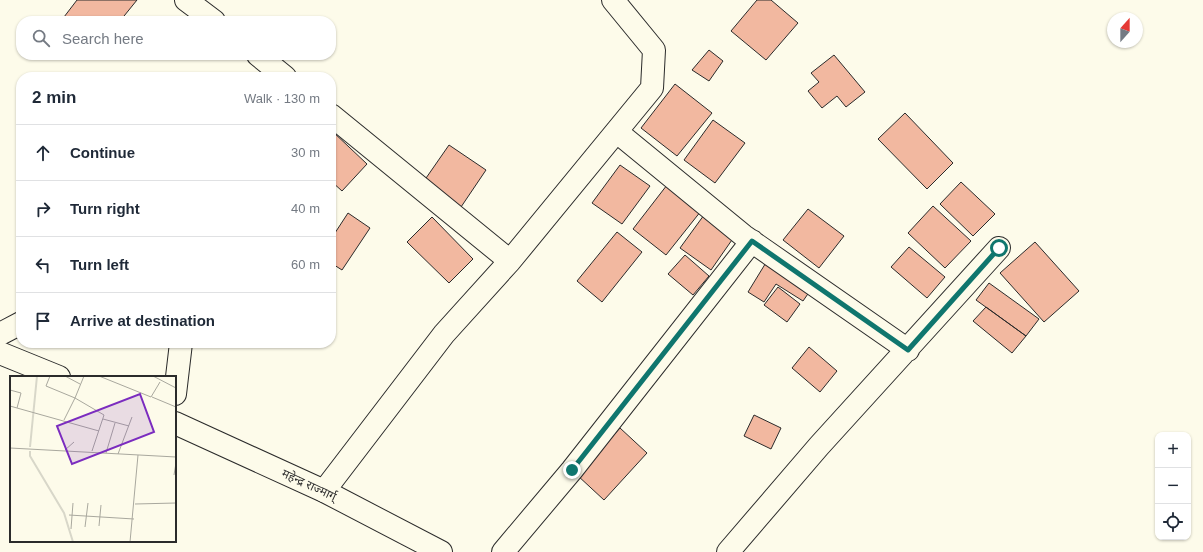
<!DOCTYPE html>
<html lang="en">
<head>
<meta charset="utf-8">
<style>
  :root { --surface:#fff; --page:#f2f2f3; --text:#1f2937; --muted:#747a83; --line:#e0e1e3 }
  body { margin:0; font-family:Arial,"Noto Sans Devanagari",sans-serif; background:var(--page); color:var(--text) }
  .controls { position:absolute; right:12px; bottom:12px; display:grid; overflow:hidden; border-radius:8px; box-shadow:0 1px 3px #0004 }
  .controls button { width:36px; height:36px; display:grid; place-items:center; padding:0; border:0; border-bottom:1px solid var(--line); background:var(--surface); color:var(--text); font:20px sans-serif }
  .compass { position:absolute; left:1107px; top:12px; width:36px; height:36px; border-radius:50%; background:var(--surface); box-shadow:0 1px 3px #0004; rotate:21deg }
  .stop { position:absolute; width:12px; height:12px; margin:-9px; border:3px solid #0f766e; border-radius:50%; background:#fff }
  .stop.end { background:#0f766e; border-color:#fff; box-shadow:0 1px 4px #0008 }
  .list { margin:0; padding:0; list-style:none }
  h2 { display:flex; justify-content:space-between; align-items:center; height:52px; margin:0; padding:0 16px; font-size:17px }
  h2 small { font-size:13px; font-weight:400; color:var(--muted) }
  .list li { display:grid; grid-template-columns:26px 1fr auto; gap:12px; align-items:center; box-sizing:border-box; height:56px; padding:0 16px; border-top:1px solid var(--line) }
  .list b { display:block; font-size:15px; white-space:nowrap }
  .list em { font-size:13px; font-style:normal; color:var(--muted) }
  .icon { flex:none; width:22px; height:22px; fill:none; stroke:currentColor; stroke-width:2; stroke-linecap:round; stroke-linejoin:round }
  .map { position:relative; flex:none; width:1203px; height:552px; overflow:hidden }
  .search { position:absolute; background:var(--surface); box-shadow:0 1px 3px #0004; left:16px; top:16px; width:320px; height:44px; display:flex; align-items:center; gap:10px; box-sizing:border-box; padding:0 14px; border-radius:16px; color:var(--muted); font-size:15px }
  .panel { position:absolute; background:var(--surface); box-shadow:0 1px 3px #0004; left:16px; top:72px; width:320px; height:276px; border-radius:16px }
  .map>svg:first-child { display:block }
</style>
</head>
<body>
<div class="map">
<svg width="1203" height="552" viewBox="0 0 1203 552">
  <rect width="100%" height="100%" fill="#fdfbea"/>
  <path fill="#f2b8a0" stroke="#2b2b2b" d="M77,0h60l-17,21h-51l-5,-4z
    M757,0h14l27,23 -32,37 -35,-29z
    M709,50l14,11 -14,20 -17,-11z
    M834,55l31,37 -19,15 -9,-11 -15,12 -14,-17 11,-9 -8,-9z
    M675,84l37,29 -35,43 -36,-28z
    M905,113l48,50 -26,26 -49,-50z
    M713,120l32,23 -30,40 -31,-23z
    M331,130l36,34 -25,27 -11,-10z
    M449,145l37,25 -25,37 -37,-26z
    M620,165l30,21 -28,38 -30,-21z
    M961,182l34,32 -22,22 -33,-32z
    M667,185l34,26 -35,44 -33,-26z
    M933,206l38,35 -26,27 -37,-35z
    M808,209l36,27 -25,32 -36,-28z
    M348,213l22,15 -28,42 -11,-7v-24z
    M704,215l30,22 -23,33 -31,-22z
    M432,217l41,42 -24,24 -42,-41z
    M617,232l25,20 -40,50 -25,-21z
    M1035,242l44,49 -35,31 -44,-49z
    M909,247l36,30 -18,21 -36,-31z
    M685,255l24,21 -16,19 -25,-21z
    M767,261l45,27 -9,13 -27,-17 -12,18 -16,-10z
    M989,283l50,36 -13,17 -50,-36z
    M778,287l22,17 -13,18 -23,-17z
    M986,307l40,29 -14,17 -39,-32z
    M809,347l28,24 -17,21 -28,-24z
    M754,415l27,13 -10,21 -27,-13z
    M620,428l27,25 -43,47 -27,-25z"/>
  <g fill="none" stroke-linecap="round" stroke-linejoin="round">
    <defs>
      <path id="minor" d="M186,0l28,21
        M258,55l27,22
        M331,115l179,146
        M617,132l127,104 164,114
        M0,334l21,-11
        M175,394l6,-51
        M324,491l120,-157 66,-73 142,-173 2,-38 -41,-50
        M503,552l69,-82 180,-229
        M728,552l91,-106 180,-198"/>
      <path id="highway" d="M0,353l59,24
        M175,423l149,68 117,61"/>
    </defs>
    <use href="#minor" stroke="#2b2b2b" stroke-width="24"/>
    <use href="#highway" stroke="#2b2b2b" stroke-width="24"/>
    <use href="#minor" stroke="#fdfbea" stroke-width="22"/>
    <use href="#highway" stroke="#fdfbea" stroke-width="22"/>
  </g>
  <g fill="none" stroke-linecap="round" stroke-linejoin="round">
    <path stroke="#0f766e" stroke-width="5" d="M572,470l180,-229 156,109 91,-102"/>
  </g>
  <g text-anchor="middle" dominant-baseline="central" stroke-width="3" stroke-linejoin="round" paint-order="stroke">
    <g font-size="12" fill="#2b2b2b" stroke="#fdfbea">
      <text transform="translate(309 485) rotate(25)">महेन्द्र राज्मार्ग्</text>
    </g>
  </g>
  <g transform="translate(10 376)">
    <rect width="166" height="166" fill="#fdfbea"/>
    <path fill="none" stroke="#d8d7c9" stroke-width="2" d="M20,71l7,-71M20,75v5l34,57 9,29"/>
    <path fill="none" stroke="#a9a89e" stroke-width="1" d="M40,0l-4,10 29,12 -11,22M55,0l15,8M74,0l-9,22 29,17 -12,36M89,0l52,21 9,-15M143,0l23,12M0,14l11,3 -4,15 -7,-2M142,21l24,10M7,32l82,23M93,43l26,7M0,72l166,9M55,74l9,-8M96,77l9,-30M108,78l14,-37M164,99l2,-12M125,128l41,-1M59,139l65,4M89,150l2,-21M75,151l3,-24M61,153l2,-26M120,166l8,-87"/>
    <path fill="#7b2cbf" fill-opacity="0.15" stroke="#7b2cbf" stroke-width="2" d="M130,18l14,38 -82,32 -15,-38z"/>
    <rect width="166" height="166" fill="none" stroke="#2b2b2b" stroke-width="2"/>
  </g>
</svg>
<div class="controls">
<button>+</button>
<button>−</button>
<button><svg class="icon" aria-label="locate" viewBox="0 0 24 24"><circle cx="12" cy="12" r="6"/><path d="M12 2v4M12 18v4M2 12h4M18 12h4"/></svg></button>
</div>
<svg class="compass" viewBox="-18 -18 36 36"><path d="M0-13l5 13h-10z" fill="#e53935"/><path d="M0 13l5-13h-10z" fill="#747a83"/></svg>
<div class="stop" style="left:999px;top:248px"></div>
<div class="stop end" style="left:572px;top:470px"></div>
<div class="search"><svg class="icon" aria-label="search" viewBox="0 0 24 24"><circle cx="10" cy="10" r="6"/><path d="M15 15l6 6"/></svg>Search here</div>
<section class="panel">
<h2>2 min<small>Walk · 130 m</small></h2>
<ul class="list">
<li><svg class="icon" aria-label="ahead" viewBox="0 0 24 24"><path d="M12 20V5M6 11l6-6 6 6"/></svg><div><b>Continue</b></div><em>30 m</em></li>
<li><svg class="icon" aria-label="right" viewBox="0 0 24 24"><path d="M7 20v-9h11M14 6l5 5-5 5"/></svg><div><b>Turn right</b></div><em>40 m</em></li>
<li><svg class="icon" aria-label="left" viewBox="0 0 24 24"><path d="M17 20v-9H6M10 6l-5 5 5 5"/></svg><div><b>Turn left</b></div><em>60 m</em></li>
<li><svg class="icon" aria-label="arrive" viewBox="0 0 24 24"><path d="M6 21V4h12l-3 4 3 4H6"/></svg><div><b>Arrive at destination</b></div></li>
</ul>
</section>
</div>
</body>
</html>
